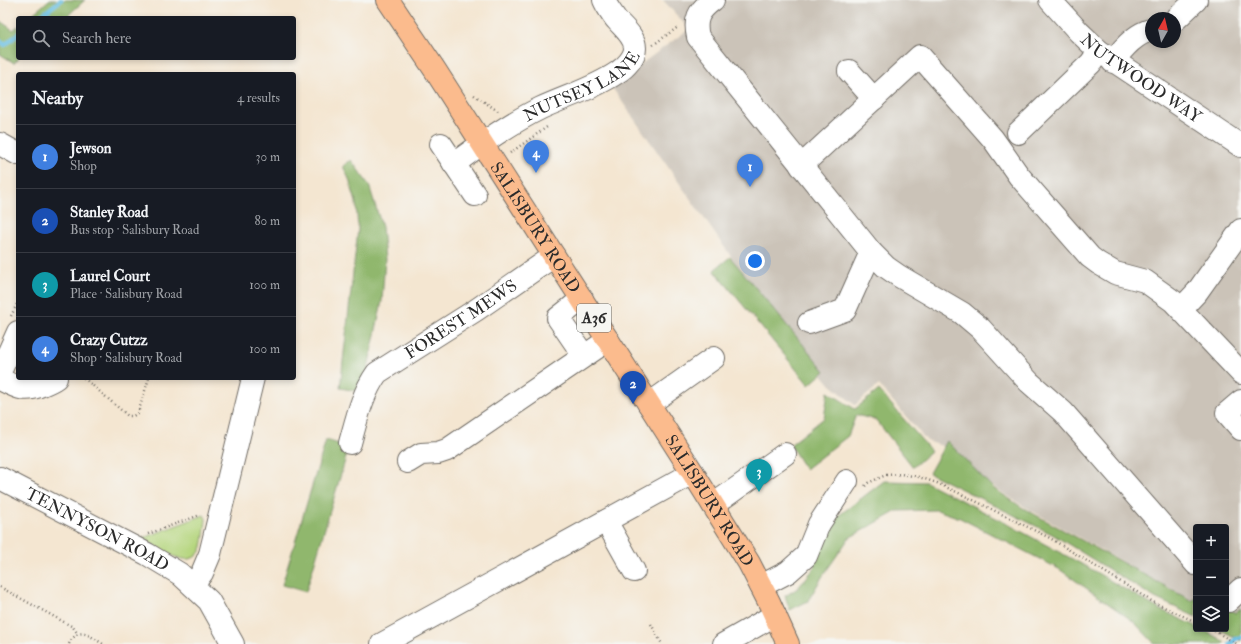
<!DOCTYPE html>
<html lang="en">
<head>
<meta charset="utf-8">
<style>
  :root { --surface:#171b24; --page:#20242c; --text:#f1f3f6; --muted:#9ea1a6; --line:#363941; --accent:#d690ce }
  body { margin:0; font-family:"IM FELL Double Pica",serif; background:var(--page); color:var(--text) }
  .controls { position:absolute; right:12px; bottom:12px; display:grid; overflow:hidden; border-radius:4px; box-shadow:0 2px 6px #0003 }
  .controls button { width:36px; height:36px; display:grid; place-items:center; padding:0; border:0; border-bottom:1px solid var(--line); background:var(--surface); color:var(--text); font:20px sans-serif }
  .compass { position:absolute; left:1145px; top:12px; width:36px; height:36px; border-radius:50%; background:var(--surface); box-shadow:0 2px 6px #0003; rotate:8deg }
  .you { position:absolute; left:755px; top:261px; width:14px; height:14px; margin:-10px; border:3px solid #fff; border-radius:50%; background:#1a73e8; box-shadow:0 0 0 6px #1a73e833 }
  .badge { display:grid; place-items:center; width:26px; height:26px; border-radius:50%; background:var(--accent); color:#fff; font-size:13px; font-weight:700 }
  .pin { position:absolute; translate:-50% -33px; filter:drop-shadow(0 1px 2px #0008) }
  .pin::after { content:''; position:absolute; top:21px; width:14px; height:12px; background:inherit; clip-path:polygon(0 0,100% 0,50% 100%) }
  .list { margin:0; padding:0; list-style:none }
  h2 { display:flex; justify-content:space-between; align-items:center; height:52px; margin:0; padding:0 16px; font-size:17px }
  h2 small { font-size:13px; font-weight:400; color:var(--muted) }
  .list li { display:grid; grid-template-columns:26px 1fr auto; gap:12px; align-items:center; box-sizing:border-box; height:64px; padding:0 16px; border-top:1px solid var(--line) }
  .list b { display:block; font-size:15px; white-space:nowrap }
  .list p { margin:0; font-size:13px; white-space:nowrap; color:var(--muted) }
  .list em { font-size:13px; font-style:normal; color:var(--muted) }
  .icon { flex:none; width:22px; height:22px; fill:none; stroke:currentColor; stroke-width:2; stroke-linecap:round; stroke-linejoin:round }
  .map { position:relative; flex:none; width:1241px; height:644px; overflow:hidden }
  .search { position:absolute; background:var(--surface); box-shadow:0 2px 6px #0003; left:16px; top:16px; width:280px; height:44px; display:flex; align-items:center; gap:10px; box-sizing:border-box; padding:0 14px; border-radius:4px; color:var(--muted); font-size:15px }
  .panel { position:absolute; background:var(--surface); box-shadow:0 2px 6px #0003; left:16px; top:72px; width:280px; height:308px; border-radius:4px }
  .map>svg:first-child { display:block }
</style>
</head>
<body>
<div class="map">
<svg width="1241" height="644" viewBox="0 0 1241 644">
  <rect width="100%" height="100%" fill="#f6f6f2"/>
  <filter id="ink" filterUnits="userSpaceOnUse"><feTurbulence type="fractalNoise" baseFrequency=".025" numOctaves="2"/><feDisplacementMap in="SourceGraphic" scale="8" xChannelSelector="R" yChannelSelector="G"/><feConvolveMatrix kernelMatrix="1 2 1 2 8 2 1 2 1" color-interpolation-filters="sRGB"/></filter>
  <filter id="wash" filterUnits="userSpaceOnUse"><feTurbulence type="fractalNoise" baseFrequency=".012" numOctaves="4" result="noise"/><feDisplacementMap in="SourceGraphic" scale="16" xChannelSelector="R" yChannelSelector="G"/><feGaussianBlur stdDeviation="0.9" result="paint"/><feColorMatrix in="noise" values="0 0 0 0 0 0 0 0 0 0 0 0 0 0 0 0 0 1.4 0 .05"/><feComposite in="paint" operator="in"/></filter>
  <g filter="url(#wash)">
    <rect width="100%" height="100%" fill="#f4e6d1"/>
    <path fill="#cbc3b8" fill-rule="evenodd" d="M663,0h578v613l-15,7v-93h-30v76l-173,-97 -40,-26 -32,-31 -24,-8 -48,-56 -24,20 -24,-20 -56,-66 -164,-233 78,-57zM1151,18h24v24h-24z"/>
    <path fill="#b5d67e" stroke="#708054" d="M204,515l2,4c-1,9 -2,19 -4,28 -10,28 -45,0 -59,-9z"/>
    <path fill="#90b76d" stroke="#5e714c" d="M49,0h36l-20,18h-37z
      M0,21l13,9 5,-4v32h1l-5,5 -14,-9z
      M351,160l18,25 13,42 3,32 -3,42 -19,91 -23,-4 18,-159 -2,-27 -7,-23 -6,-13z
      M730,257l95,114 -16,14 -95,-115z
      M879,390l52,61 -18,16 -37,-47 -20,-5 -8,21 -43,33 -15,-24 34,-27 4,-26 27,17z
      M326,440l23,7 -43,145 -24,-7z
      M947,441l46,47 30,20 169,93 4,-4v20l-41,-19 -103,-64 -123,-61z
      M884,481l42,1 74,38 89,48 68,40 39,18v3h6l23,13 -3,2h-67l-22,-23 -74,-52 -99,-51 -23,-8 -40,1 -48,27 -27,39 -14,24 -18,9 -5,-14 13,-8 18,-22 -8,-5 8,-28z
      M1226,608l10,5 5,-4v32l-21,-12h6z"/>
    <g fill="none" stroke-linecap="round" stroke-linejoin="round">
      <path stroke="#68bfe5" stroke-width="4.5" d="M38,18l23,-18
        M0,41l5,4 13,-11
        M1230,644l6,-5 5,-2"/>
    </g>
  </g>
  <g filter="url(#ink)">
    <g fill="none" stroke-linecap="round" stroke-linejoin="round">
      <defs>
        <g id="minor">
          <path d="M713,0c-15,11 -19,20 -15,37l173,215 15,15 13,9 63,37 19,16 48,53 34,30 133,152"/>
          <path id="s1" d="M1050,0l29,32 20,19 142,95"/>
          <path d="M1175,20l21,-20"/>
          <path d="M1113,62c9,-13 22,-28 38,-32"/>
          <path d="M849,71l25,28"/>
          <path d="M1018,133l73,-70 8,-12"/>
          <path d="M0,144l18,10"/>
          <path d="M441,144l34,51"/>
          <path id="s2" d="M454,164c28,-21 56,-41 87,-56 26,-12 54,-20 77,-36 8,-5 17,-15 17,-24 0,-12 -13,-21 -20,-30 -4,-6 -8,-11 -11,-18"/>
          <path d="M801,166l119,-110 73,83 26,37 71,81 8,6 17,10 30,8 28,20 68,72"/>
          <path d="M582,299l-24,19 26,38"/>
          <path d="M1181,309l16,-17 44,-62"/>
          <path d="M809,323l36,-13 26,-58"/>
          <path d="M0,372l18,-40"/>
          <path d="M0,379c16,8 24,14 42,6 5,-2 10,-4 14,-7"/>
          <path d="M1241,401l-14,12 14,16"/>
          <path d="M649,404l65,-46"/>
          <path id="s3" d="M350,443c7,-25 12,-49 27,-70l99,-63 78,-54"/>
          <path d="M408,462l13,-8 17,-1 9,-3 161,-110"/>
          <path id="s4" d="M0,478l147,76 33,20 29,27 24,43"/>
          <path d="M713,505l72,-51"/>
          <path d="M606,521l28,50"/>
          <path d="M193,585l9,-12 8,-19 43,-176"/>
          <path d="M761,586l27,-14 18,-16 13,-32 28,-43"/>
          <path d="M1226,598l2,3 13,-12"/>
          <path d="M382,644l311,-171"/>
          <path d="M724,644l51,-29"/>
        </g>
        <g id="major">
          <path id="s5" d="M388,0l47,70 258,403 56,90 20,39 19,42"/>
        </g>
      </defs>
      <use href="#minor" stroke="#716c65" stroke-width="24"/>
      <use href="#major" stroke="#716c65" stroke-width="24"/>
      <path stroke="#716c65" stroke-width="2.5" stroke-dasharray="1 3" stroke-linecap="butt" d="M653,45l25,-18
        M474,95l24,16
        M510,153l37,-26
        M11,316l7,-14
        M84,378l44,38h5l5,-3 11,-35
        M865,486l3,-3 18,-8 15,-1 18,3 18,6 24,11 89,44 103,64 43,20
        M148,534l52,-19
        M0,587l73,40 5,7
        M651,624l11,20
        M1211,629l26,15
        M69,644c10,-19 21,-8 34,0"/>
      <use href="#minor" stroke="#fff" stroke-width="22"/>
      <use href="#major" stroke="#fbbb8d" stroke-width="22"/>
    </g>
  </g>
  <g text-anchor="middle" dominant-baseline="central" stroke-width="4" stroke-linejoin="round" paint-order="stroke">
    <rect fill="#f6f6f2" stroke="#686867" stroke-width="1" x="577" y="304" width="34" height="28" rx="3"/>
    <g font-size="16" font-weight="bold" fill="#2b2b2b">
      <text x="594" y="318">A36</text>
    </g>
    <g font-size="17" fill="#2b2b2b" stroke="#f6f6f2">
      <text stroke="none"><textPath href="#s1" startOffset="121">NUTWOOD WAY</textPath></text>
      <text stroke="none"><textPath href="#s2" startOffset="150">NUTSEY LANE</textPath></text>
      <text stroke="none"><textPath href="#s5" startOffset="271">SALISBURY ROAD</textPath></text>
      <text stroke="none"><textPath href="#s3" startOffset="175">FOREST MEWS</textPath></text>
      <text stroke="none"><textPath href="#s5" startOffset="595">SALISBURY ROAD</textPath></text>
      <text stroke="none"><textPath href="#s4" startOffset="110">TENNYSON ROAD</textPath></text>
    </g>
  </g>
</svg>
<div class="controls">
<button>+</button>
<button>−</button>
<button><svg class="icon" aria-label="layers" viewBox="0 0 24 24"><path d="M12 4l9 5-9 5-9-5zM3 14l9 5 9-5"/></svg></button>
</div>
<svg class="compass" viewBox="-18 -18 36 36"><path d="M0-13l5 13h-10z" fill="#e53935"/><path d="M0 13l5-13h-10z" fill="#9ea1a6"/></svg>
<div class="you"></div>
<div class="pin badge" style="left:750px;top:187px;background:#3f7fe0">1</div>
<div class="pin badge" style="left:633px;top:404px;background:#1a4fb4">2</div>
<div class="pin badge" style="left:759px;top:492px;background:#0f9aa8">3</div>
<div class="pin badge" style="left:536px;top:173px;background:#3f7fe0">4</div>
<div class="search"><svg class="icon" aria-label="search" viewBox="0 0 24 24"><circle cx="10" cy="10" r="6"/><path d="M15 15l6 6"/></svg>Search here</div>
<section class="panel">
<h2>Nearby<small>4 results</small></h2>
<ul class="list">
<li><span class="badge" style="background:#3f7fe0">1</span><div><b>Jewson</b><p>Shop</p></div><em>30 m</em></li>
<li><span class="badge" style="background:#1a4fb4">2</span><div><b>Stanley Road</b><p>Bus stop · Salisbury Road</p></div><em>80 m</em></li>
<li><span class="badge" style="background:#0f9aa8">3</span><div><b>Laurel Court</b><p>Place · Salisbury Road</p></div><em>100 m</em></li>
<li><span class="badge" style="background:#3f7fe0">4</span><div><b>Crazy Cutzz</b><p>Shop · Salisbury Road</p></div><em>100 m</em></li>
</ul>
</section>
</div>
</body>
</html>
